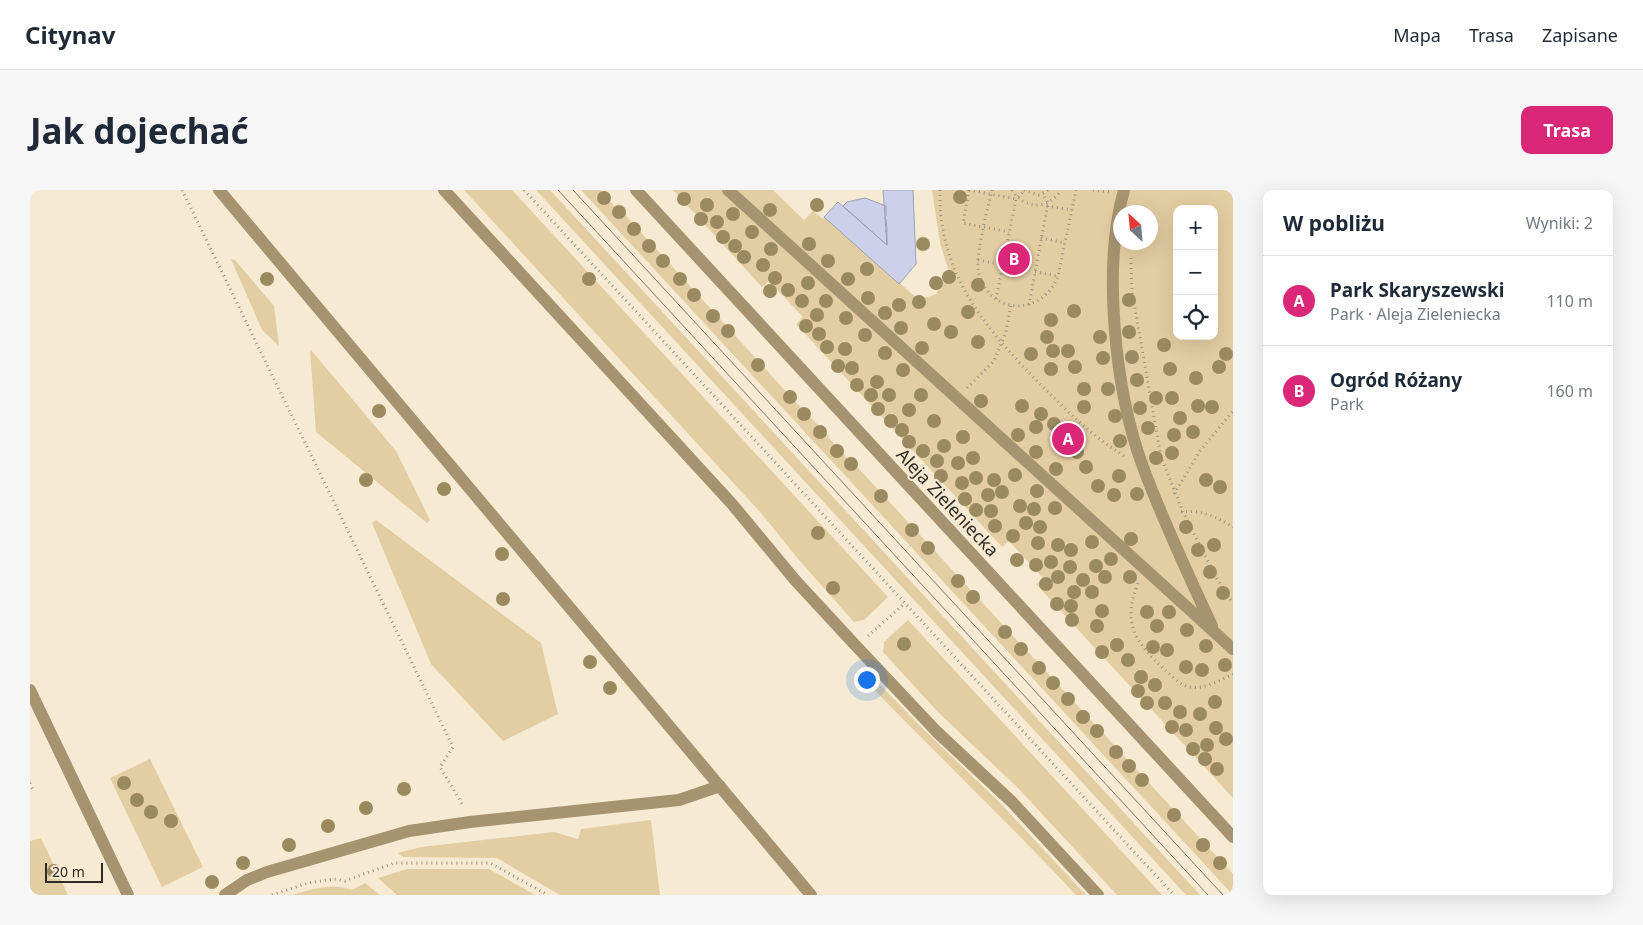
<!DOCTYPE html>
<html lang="pl">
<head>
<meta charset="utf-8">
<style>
  :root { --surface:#fff; --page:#f6f6f7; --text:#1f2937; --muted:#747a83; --line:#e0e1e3; --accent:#db2777 }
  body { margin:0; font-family:"Noto Sans",sans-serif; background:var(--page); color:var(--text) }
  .controls { position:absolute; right:15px; top:15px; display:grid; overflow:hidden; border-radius:10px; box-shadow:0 5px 20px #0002 }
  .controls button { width:45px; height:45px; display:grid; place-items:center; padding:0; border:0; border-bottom:1px solid var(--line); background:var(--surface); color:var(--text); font:25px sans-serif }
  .compass { position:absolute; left:1083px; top:15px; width:45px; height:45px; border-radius:50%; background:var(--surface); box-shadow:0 5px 20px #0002; rotate:334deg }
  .scale { position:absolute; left:15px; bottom:12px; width:58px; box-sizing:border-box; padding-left:5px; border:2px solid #312c23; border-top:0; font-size:14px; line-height:18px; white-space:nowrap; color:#312c23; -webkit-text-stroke:4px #f6ead3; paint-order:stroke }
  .you { position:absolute; left:836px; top:489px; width:18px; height:18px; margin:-12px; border:4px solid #fff; border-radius:50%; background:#1a73e8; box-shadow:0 0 0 8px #1a73e833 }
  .badge { display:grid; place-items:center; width:32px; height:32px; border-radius:50%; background:var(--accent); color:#fff; font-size:16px; font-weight:700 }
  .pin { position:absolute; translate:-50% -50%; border:2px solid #fff; box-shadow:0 1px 5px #0006 }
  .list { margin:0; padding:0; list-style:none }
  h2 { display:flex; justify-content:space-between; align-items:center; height:65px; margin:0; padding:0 20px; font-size:21px }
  h2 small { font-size:16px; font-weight:400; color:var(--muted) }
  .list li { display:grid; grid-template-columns:32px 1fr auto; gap:15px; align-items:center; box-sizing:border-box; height:90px; padding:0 20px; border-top:1px solid var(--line) }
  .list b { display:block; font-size:19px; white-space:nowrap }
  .list p { margin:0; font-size:16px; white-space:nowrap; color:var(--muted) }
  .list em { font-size:16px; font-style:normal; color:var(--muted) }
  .icon { flex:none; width:28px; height:28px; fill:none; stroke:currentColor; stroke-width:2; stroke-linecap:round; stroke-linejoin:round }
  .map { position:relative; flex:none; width:1203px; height:705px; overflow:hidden; border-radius:10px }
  header { display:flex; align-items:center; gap:30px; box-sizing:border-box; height:70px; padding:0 25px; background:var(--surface); border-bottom:1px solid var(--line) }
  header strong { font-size:24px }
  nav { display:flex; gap:28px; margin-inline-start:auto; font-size:18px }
  .intro { display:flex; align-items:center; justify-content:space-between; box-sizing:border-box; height:120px; padding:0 30px }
  h1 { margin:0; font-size:35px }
  .button { padding:12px 22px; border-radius:10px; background:var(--accent); color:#fff; font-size:18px; font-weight:700 }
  main { display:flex; gap:30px; padding:0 30px }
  aside { flex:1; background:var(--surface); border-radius:10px; box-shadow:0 5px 20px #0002 }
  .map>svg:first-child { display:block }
</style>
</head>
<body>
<header>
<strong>Citynav</strong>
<nav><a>Mapa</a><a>Trasa</a><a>Zapisane</a></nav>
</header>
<div class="intro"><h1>Jak dojechać</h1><a class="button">Trasa</a></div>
<main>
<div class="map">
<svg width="1203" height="705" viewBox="0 0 1203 705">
  <rect width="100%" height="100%" fill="#f6ead3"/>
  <path fill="#e3cda2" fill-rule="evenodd" d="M434,0h48l376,407 -24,23 -10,2 -55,-62 -38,-47z
    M506,0h14l650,705h-14z
    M551,0h19l16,18 2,-1 183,201 28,28 -1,1 19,21 1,-1 385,417v21z
    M643,0h100l31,30 9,-9 10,8 1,-2 95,83 17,-6 13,-22 -9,-29 -8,-53h301v608l-197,-214 7,-6 -34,-37 -7,6 -206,-223 7,-7 -34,-36 -7,6zM1147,19h37v127h-37zM1090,22h30v30h-30z
    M201,69l4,1 39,46 5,40 -17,-16z
    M280,159l86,102 34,69 -3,3 -111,-91z
    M346,330l165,123 17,71 -55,27 -72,-77 -59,-141z
    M878,430l254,275h-45l-98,-106 -81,-77 -55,-60 1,-10z
    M836,480l54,56 80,77 86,92h-10c-70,-75 -145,-146 -216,-220z
    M120,569l53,108 -41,20 -52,-109z
    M621,630l9,75h-100l-63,-37 -93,-1 -7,-4 24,-6 133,-15 24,7 3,-10z
    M11,648l27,57h-38v-54z
    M377,679h82l46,26h-138l-19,-17z
    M335,693l15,12h-87c19,-6 39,-12 59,-5z"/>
  <path fill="#ccd0e8" stroke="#9da1b8" d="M853,0h30l3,74 -17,20 -75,-67 14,-15 49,43z
    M835,8l21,8v10l-2,2 2,1 1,11 -2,1h2v14l-44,-39 4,-4z"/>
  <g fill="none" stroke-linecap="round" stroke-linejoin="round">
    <path stroke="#9a9181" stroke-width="3" stroke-dasharray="1 4" stroke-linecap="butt" d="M152,0l271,557 -13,20 24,40
      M494,0l650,705
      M910,0c-2,83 45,138 100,194 27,27 52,52 84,72
      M939,0l-6,33 46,9
      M939,0l47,9
      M962,0c-4,19 -18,67 -13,84 12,43 65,41 79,2l18,-86
      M982,0c12,20 37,20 49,0
      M994,0l15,5 9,-5
      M1063,0l17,2
      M1017,16l25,4
      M1011,48l24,5
      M1101,68l1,34 29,165 22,55 34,67 16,24
      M948,70l24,5
      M1005,82l23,4
      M966,109l20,-100 9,-9
      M999,115l19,-102 -5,-9
      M937,198l27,-27 12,-29 5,-27
      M1144,304l26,-43 33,-40
      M1151,322c18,-3 37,5 52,15
      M1108,393c-16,41 -3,59 27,87 7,6 15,16 25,17 14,3 31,-7 43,-13
      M838,446l37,-33
      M0,593l3,7
      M242,705l36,-12 26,-4 11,2 49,-18h96l58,32"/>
    <path stroke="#a6936f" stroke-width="12" d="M189,0l592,705
      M414,0l288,314 63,76 62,67 80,85 75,70 86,93
      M606,0l597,647
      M698,0l505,459
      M1094,0c-22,78 -9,201 19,277 20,54 45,107 69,159
      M0,500l98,205
      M195,705l22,-15 20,-8 142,-41 61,-9 209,-22 41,-14"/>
    <path stroke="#7e7668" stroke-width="1" d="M528,0l650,705
      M543,0l650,705"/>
  </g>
  <g fill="#9b8a60">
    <circle cx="930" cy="7" r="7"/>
    <circle cx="574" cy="8" r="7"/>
    <circle cx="654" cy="9" r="7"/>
    <circle cx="677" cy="15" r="7"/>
    <circle cx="787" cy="15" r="7"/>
    <circle cx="740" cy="20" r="7"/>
    <circle cx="589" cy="22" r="7"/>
    <circle cx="703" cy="24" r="7"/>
    <circle cx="671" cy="29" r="7"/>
    <circle cx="687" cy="32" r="7"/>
    <circle cx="604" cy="39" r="7"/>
    <circle cx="722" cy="42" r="7"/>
    <circle cx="693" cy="47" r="7"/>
    <circle cx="779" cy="54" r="7"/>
    <circle cx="893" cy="54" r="7"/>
    <circle cx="619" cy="56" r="7"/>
    <circle cx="705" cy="56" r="7"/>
    <circle cx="741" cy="59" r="7"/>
    <circle cx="714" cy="67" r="7"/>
    <circle cx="633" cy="71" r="7"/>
    <circle cx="798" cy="71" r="7"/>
    <circle cx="733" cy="75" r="7"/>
    <circle cx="837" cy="79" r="7"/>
    <circle cx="919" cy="87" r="7"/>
    <circle cx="745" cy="88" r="7"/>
    <circle cx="237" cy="89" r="7"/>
    <circle cx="559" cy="89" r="7"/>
    <circle cx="650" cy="89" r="7"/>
    <circle cx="818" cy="89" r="7"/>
    <circle cx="778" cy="93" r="7"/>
    <circle cx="906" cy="93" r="7"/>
    <circle cx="948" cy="95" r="7"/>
    <circle cx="758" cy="100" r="7"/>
    <circle cx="740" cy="101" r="7"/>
    <circle cx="664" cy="105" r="7"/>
    <circle cx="838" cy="108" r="7"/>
    <circle cx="1099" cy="110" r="7"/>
    <circle cx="772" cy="111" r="7"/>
    <circle cx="796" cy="111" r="7"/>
    <circle cx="889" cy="112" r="7"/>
    <circle cx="869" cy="115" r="7"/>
    <circle cx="1044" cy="121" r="7"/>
    <circle cx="938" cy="122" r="7"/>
    <circle cx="855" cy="123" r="7"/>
    <circle cx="787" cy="125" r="7"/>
    <circle cx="683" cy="126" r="7"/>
    <circle cx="816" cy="128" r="7"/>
    <circle cx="1021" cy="130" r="7"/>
    <circle cx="904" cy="134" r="7"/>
    <circle cx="776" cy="136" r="7"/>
    <circle cx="871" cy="138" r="7"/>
    <circle cx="698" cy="141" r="7"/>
    <circle cx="921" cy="142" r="7"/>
    <circle cx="1099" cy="142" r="7"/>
    <circle cx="789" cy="144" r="7"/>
    <circle cx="835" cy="145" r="7"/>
    <circle cx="1017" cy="147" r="7"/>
    <circle cx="1070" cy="147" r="7"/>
    <circle cx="948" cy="152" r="7"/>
    <circle cx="1134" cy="155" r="7"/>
    <circle cx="797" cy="157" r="7"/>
    <circle cx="892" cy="158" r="7"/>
    <circle cx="815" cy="159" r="7"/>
    <circle cx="1023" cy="161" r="7"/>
    <circle cx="1038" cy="161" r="7"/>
    <circle cx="855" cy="163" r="7"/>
    <circle cx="1001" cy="164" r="7"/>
    <circle cx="1196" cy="164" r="7"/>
    <circle cx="1102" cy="167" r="7"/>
    <circle cx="1073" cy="168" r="7"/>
    <circle cx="728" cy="175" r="7"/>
    <circle cx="808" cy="176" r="7"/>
    <circle cx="1045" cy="177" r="7"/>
    <circle cx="1189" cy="177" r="7"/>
    <circle cx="822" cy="178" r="7"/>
    <circle cx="1021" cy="179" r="7"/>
    <circle cx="1140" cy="179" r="7"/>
    <circle cx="873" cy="180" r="7"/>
    <circle cx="1166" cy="188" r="7"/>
    <circle cx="1107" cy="190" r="7"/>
    <circle cx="847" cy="192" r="7"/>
    <circle cx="827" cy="195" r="7"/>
    <circle cx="1054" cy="199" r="7"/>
    <circle cx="1078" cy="199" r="7"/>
    <circle cx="841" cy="205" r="7"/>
    <circle cx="859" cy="205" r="7"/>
    <circle cx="891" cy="205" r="7"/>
    <circle cx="760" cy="207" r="7"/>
    <circle cx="1126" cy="208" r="7"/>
    <circle cx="1142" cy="208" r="7"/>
    <circle cx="951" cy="211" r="7"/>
    <circle cx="992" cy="216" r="7"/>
    <circle cx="1168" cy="216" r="7"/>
    <circle cx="1054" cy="217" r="7"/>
    <circle cx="1182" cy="217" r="7"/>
    <circle cx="1110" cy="218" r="7"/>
    <circle cx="848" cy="219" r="7"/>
    <circle cx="879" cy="220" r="7"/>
    <circle cx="349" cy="221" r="7"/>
    <circle cx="774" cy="224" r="7"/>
    <circle cx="1011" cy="224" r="7"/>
    <circle cx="1085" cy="226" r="7"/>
    <circle cx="1150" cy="228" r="7"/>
    <circle cx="861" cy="231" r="7"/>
    <circle cx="904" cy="231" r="7"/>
    <circle cx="1024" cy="234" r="7"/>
    <circle cx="1006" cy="237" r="7"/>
    <circle cx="1118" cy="238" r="7"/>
    <circle cx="872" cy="240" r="7"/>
    <circle cx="790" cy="242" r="7"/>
    <circle cx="1163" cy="242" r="7"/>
    <circle cx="988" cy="245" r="7"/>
    <circle cx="1144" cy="245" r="7"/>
    <circle cx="933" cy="247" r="7"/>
    <circle cx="1090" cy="251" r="7"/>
    <circle cx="879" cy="252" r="7"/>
    <circle cx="914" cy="256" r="7"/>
    <circle cx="807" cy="261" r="7"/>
    <circle cx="893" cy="261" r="7"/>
    <circle cx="1006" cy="262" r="7"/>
    <circle cx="1047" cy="262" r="7"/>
    <circle cx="1142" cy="263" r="7"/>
    <circle cx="943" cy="268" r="7"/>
    <circle cx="1126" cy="268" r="7"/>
    <circle cx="907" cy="271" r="7"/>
    <circle cx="928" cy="273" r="7"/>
    <circle cx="821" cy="274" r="7"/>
    <circle cx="1056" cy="277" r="7"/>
    <circle cx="1026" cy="279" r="7"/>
    <circle cx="985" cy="285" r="7"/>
    <circle cx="911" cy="286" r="7"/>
    <circle cx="1089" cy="286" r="7"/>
    <circle cx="946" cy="288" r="7"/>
    <circle cx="336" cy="290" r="7"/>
    <circle cx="964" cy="290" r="7"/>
    <circle cx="1176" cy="290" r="7"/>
    <circle cx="932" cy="293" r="7"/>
    <circle cx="1068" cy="296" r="7"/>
    <circle cx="1190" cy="297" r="7"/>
    <circle cx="414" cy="299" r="7"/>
    <circle cx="1007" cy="301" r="7"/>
    <circle cx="972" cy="302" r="7"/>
    <circle cx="1107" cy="304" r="7"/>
    <circle cx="958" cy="305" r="7"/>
    <circle cx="1084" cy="305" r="7"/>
    <circle cx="851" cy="306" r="7"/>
    <circle cx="935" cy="309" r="7"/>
    <circle cx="990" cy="316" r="7"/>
    <circle cx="1025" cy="318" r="7"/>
    <circle cx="1004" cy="319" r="7"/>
    <circle cx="946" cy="320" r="7"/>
    <circle cx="961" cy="321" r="7"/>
    <circle cx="996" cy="333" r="7"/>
    <circle cx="965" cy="336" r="7"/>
    <circle cx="1010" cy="337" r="7"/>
    <circle cx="1156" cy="337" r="7"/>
    <circle cx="882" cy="340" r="7"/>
    <circle cx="788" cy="343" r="7"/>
    <circle cx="983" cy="346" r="7"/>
    <circle cx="1101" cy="349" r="7"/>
    <circle cx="1062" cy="352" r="7"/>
    <circle cx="1008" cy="353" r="7"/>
    <circle cx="1028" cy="355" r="7"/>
    <circle cx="1184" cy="355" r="7"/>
    <circle cx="898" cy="358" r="7"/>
    <circle cx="1041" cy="360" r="7"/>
    <circle cx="1168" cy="360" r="7"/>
    <circle cx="472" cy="364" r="7"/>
    <circle cx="1081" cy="369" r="7"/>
    <circle cx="987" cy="370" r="7"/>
    <circle cx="1021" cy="372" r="7"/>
    <circle cx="1006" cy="375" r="7"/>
    <circle cx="1066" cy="376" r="7"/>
    <circle cx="1040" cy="377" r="7"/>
    <circle cx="1180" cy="382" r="7"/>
    <circle cx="1028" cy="387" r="7"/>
    <circle cx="1075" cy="387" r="7"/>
    <circle cx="1100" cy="387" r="7"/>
    <circle cx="1053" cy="390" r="7"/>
    <circle cx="928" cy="391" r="7"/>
    <circle cx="1016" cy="394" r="7"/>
    <circle cx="803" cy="398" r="7"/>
    <circle cx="1044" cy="402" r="7"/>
    <circle cx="1062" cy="402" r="7"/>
    <circle cx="1193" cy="403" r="7"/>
    <circle cx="943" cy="407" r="7"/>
    <circle cx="473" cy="409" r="7"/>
    <circle cx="1027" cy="414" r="7"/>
    <circle cx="1041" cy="416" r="7"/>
    <circle cx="1072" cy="421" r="7"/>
    <circle cx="1117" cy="422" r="7"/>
    <circle cx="1139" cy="422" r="7"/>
    <circle cx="1042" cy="430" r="7"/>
    <circle cx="1067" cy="436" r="7"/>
    <circle cx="1127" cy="436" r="7"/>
    <circle cx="1157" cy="440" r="7"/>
    <circle cx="975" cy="442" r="7"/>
    <circle cx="874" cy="454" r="7"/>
    <circle cx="1087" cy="455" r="7"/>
    <circle cx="1176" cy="456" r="7"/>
    <circle cx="1123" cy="457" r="7"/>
    <circle cx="991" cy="459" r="7"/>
    <circle cx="1137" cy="460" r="7"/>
    <circle cx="1072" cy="462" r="7"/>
    <circle cx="1098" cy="470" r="7"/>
    <circle cx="560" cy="472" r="7"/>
    <circle cx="1195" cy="475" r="7"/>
    <circle cx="1156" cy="477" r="7"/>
    <circle cx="1009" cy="478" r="7"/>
    <circle cx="1172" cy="480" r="7"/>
    <circle cx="1111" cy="487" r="7"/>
    <circle cx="1023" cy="493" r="7"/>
    <circle cx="1125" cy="495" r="7"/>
    <circle cx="580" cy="498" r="7"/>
    <circle cx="1108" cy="501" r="7"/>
    <circle cx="1038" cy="509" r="7"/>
    <circle cx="1185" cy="512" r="7"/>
    <circle cx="1117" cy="513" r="7"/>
    <circle cx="1135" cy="513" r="7"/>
    <circle cx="1150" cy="522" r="7"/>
    <circle cx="1170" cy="524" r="7"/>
    <circle cx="1053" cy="527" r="7"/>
    <circle cx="1142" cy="537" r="7"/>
    <circle cx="1186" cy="538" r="7"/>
    <circle cx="1156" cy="540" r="7"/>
    <circle cx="1067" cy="541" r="7"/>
    <circle cx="1196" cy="549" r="7"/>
    <circle cx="1177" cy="555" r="7"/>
    <circle cx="1163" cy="559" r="7"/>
    <circle cx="1086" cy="562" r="7"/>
    <circle cx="1175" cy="569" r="7"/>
    <circle cx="1099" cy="576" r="7"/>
    <circle cx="1187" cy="579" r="7"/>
    <circle cx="1112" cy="590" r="7"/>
    <circle cx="94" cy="593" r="7"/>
    <circle cx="374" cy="599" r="7"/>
    <circle cx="107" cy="610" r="7"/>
    <circle cx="336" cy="618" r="7"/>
    <circle cx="121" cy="622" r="7"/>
    <circle cx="1144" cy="625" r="7"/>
    <circle cx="141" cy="631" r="7"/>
    <circle cx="298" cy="636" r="7"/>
    <circle cx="259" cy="655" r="7"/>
    <circle cx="1173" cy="655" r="7"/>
    <circle cx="213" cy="673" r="7"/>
    <circle cx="1190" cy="673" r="7"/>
    <circle cx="24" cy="681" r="7"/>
    <circle cx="182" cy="692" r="7"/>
  </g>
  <g text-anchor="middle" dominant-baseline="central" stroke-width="4" stroke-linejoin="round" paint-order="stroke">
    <g font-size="18" fill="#312c23" stroke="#f6ead3">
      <text transform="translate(918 312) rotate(47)">Aleja Zieleniecka</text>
    </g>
  </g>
</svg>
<div class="controls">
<button>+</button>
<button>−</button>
<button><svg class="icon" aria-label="locate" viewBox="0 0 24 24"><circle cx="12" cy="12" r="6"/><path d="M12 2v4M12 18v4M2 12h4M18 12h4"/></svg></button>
</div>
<svg class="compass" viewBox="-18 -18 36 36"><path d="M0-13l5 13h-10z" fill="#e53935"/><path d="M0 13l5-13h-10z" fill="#747a83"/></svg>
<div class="scale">20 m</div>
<div class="you"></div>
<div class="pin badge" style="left:1038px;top:249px">A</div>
<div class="pin badge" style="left:984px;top:69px">B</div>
</div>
<aside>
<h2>W pobliżu<small>Wyniki: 2</small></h2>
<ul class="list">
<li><span class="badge">A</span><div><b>Park Skaryszewski</b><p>Park · Aleja Zieleniecka</p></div><em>110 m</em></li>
<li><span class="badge">B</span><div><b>Ogród Różany</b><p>Park</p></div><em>160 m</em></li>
</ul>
</aside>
</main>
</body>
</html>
